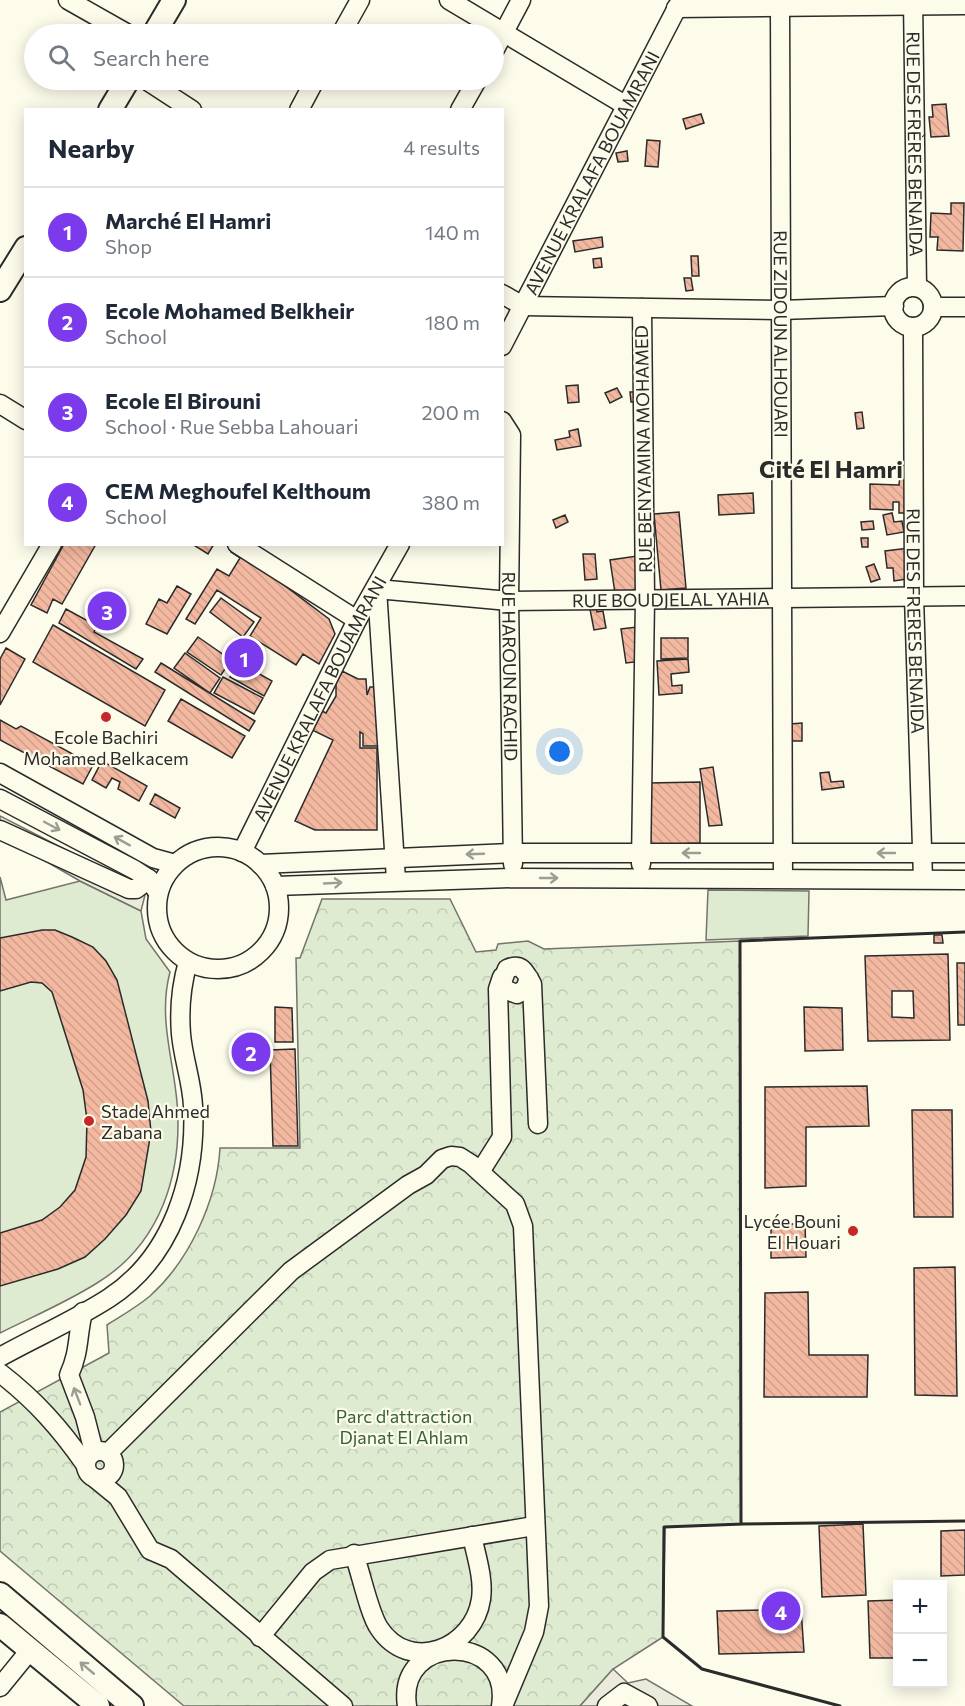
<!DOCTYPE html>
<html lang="en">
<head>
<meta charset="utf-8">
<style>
  :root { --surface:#fff; --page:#f6f6f7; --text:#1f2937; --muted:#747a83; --line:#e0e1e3; --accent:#7c3aed }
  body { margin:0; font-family:Commissioner,sans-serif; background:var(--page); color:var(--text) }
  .controls { position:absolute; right:18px; bottom:18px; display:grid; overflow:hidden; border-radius:0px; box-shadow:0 3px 15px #0003 }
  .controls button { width:54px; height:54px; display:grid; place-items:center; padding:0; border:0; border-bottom:2px solid var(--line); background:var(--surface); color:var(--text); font:30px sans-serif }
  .you { position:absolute; left:560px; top:752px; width:21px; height:21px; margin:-15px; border:4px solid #fff; border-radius:50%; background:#1a73e8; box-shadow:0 0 0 9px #1a73e833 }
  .badge { display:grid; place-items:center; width:39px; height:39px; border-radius:50%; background:var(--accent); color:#fff; font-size:20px; font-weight:700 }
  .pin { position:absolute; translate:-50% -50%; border:3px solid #fff; box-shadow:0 2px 6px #0006 }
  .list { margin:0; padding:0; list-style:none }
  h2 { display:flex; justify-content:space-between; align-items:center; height:78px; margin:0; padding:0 24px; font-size:26px }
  h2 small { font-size:20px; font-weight:400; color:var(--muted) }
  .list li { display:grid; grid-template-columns:39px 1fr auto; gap:18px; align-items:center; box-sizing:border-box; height:90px; padding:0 24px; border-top:2px solid var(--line) }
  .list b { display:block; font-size:22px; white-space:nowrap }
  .list p { margin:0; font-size:20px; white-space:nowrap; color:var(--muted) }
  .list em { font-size:20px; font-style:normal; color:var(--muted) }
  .icon { flex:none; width:33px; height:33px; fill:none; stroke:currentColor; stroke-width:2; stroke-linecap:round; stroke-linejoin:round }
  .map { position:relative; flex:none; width:965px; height:1706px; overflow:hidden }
  .search { position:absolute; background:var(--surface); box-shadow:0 3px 15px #0003; left:24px; top:24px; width:480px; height:66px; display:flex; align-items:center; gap:15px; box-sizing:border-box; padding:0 21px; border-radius:33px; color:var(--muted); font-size:22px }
  .panel { position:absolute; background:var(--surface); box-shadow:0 3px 15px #0003; left:24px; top:108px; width:480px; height:438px; border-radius:0px }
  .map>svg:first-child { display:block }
</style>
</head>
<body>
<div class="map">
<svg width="965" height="1706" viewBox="0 0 965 1706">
  <defs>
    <pattern id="forest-crowns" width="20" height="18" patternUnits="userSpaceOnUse" patternTransform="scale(1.5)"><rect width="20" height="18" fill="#deebd1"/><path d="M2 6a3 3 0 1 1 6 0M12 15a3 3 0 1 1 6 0" fill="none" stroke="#bfcab4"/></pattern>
    <pattern id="building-back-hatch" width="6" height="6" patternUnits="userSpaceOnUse" patternTransform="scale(1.5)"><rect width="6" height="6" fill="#f2b8a0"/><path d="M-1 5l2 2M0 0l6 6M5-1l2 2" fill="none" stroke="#d09e8a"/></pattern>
  </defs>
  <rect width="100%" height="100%" fill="#fdfbea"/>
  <path fill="url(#forest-crowns)" stroke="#74746e" stroke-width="1.5" d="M322,899h128l26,53 20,-2 2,-6 30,-3 16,8 196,-8 1,583 -76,3 -2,110 -50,32 -33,37h-396l-184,-155v-139l109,-59 -2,-28c14,-9 30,-18 43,-29 39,-35 67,-95 70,-148h80l-4,-190h4z"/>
  <path fill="#deebd1" stroke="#74746e" stroke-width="1.5" d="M0,877l6,23 74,-19 61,30 5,28 24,33c-12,45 3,85 7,130 6,71 -16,142 -80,181 -30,19 -65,34 -97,50z
    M708,890l101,1 -1,45 -102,4z"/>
  <path fill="#eceadb" stroke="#74746e" stroke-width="1.5" d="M0,816l146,75 -5,20 -61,-30 -80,-46z
    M613,1669l15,14 18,-4 46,27h-112z"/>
  <path fill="url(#building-back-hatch)" stroke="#2b2b2b" stroke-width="1.5" fill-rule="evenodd" d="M946,104l3,32 -18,1 -2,-20h4l-1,-12z
    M701,114l3,9 -18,6 -3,-10z
    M647,140l13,1 -2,26 -13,-1z
    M627,151l1,10 -10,1 -2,-9z
    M951,203h13l-1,48 -26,-1 1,-13h-8l1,-24 20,1z
    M602,237l1,10 -28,5 -2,-11z
    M691,256h7l1,20h-7z
    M601,258l1,9 -8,1 -1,-9z
    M684,278h7l2,12 -7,1z
    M578,385l1,17 -11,1 -2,-17z
    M617,388l5,9 -12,6 -5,-10z
    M630,392h7l1,10h-7z
    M862,412l2,16 -7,1 -2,-16z
    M578,429l3,17 -24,4 -2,-10 15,-3 -1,-6z
    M900,476h8l-1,37h-8v-11h-6v8l-23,-1v-25l29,1z
    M753,493l1,20 -35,2 -1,-20z
    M679,512l7,76 -25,2 -7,-76z
    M892,513l2,9 8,-1 2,11 -17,3 -4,-20z
    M565,515l3,7 -12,6 -3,-8z
    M873,521l1,8 -12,1 -1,-8z
    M861,538h7v9h-6z
    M64,544h32l-34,60 -9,-5 -6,14 -16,-8z
    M192,544h22l-6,10z
    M235,544l9,11 85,64 6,15 -16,30 -16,-10 -7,11 -46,-29 11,-18 -44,-28 -22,34 -9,-5 31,-50 12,7 11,-18 -9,-6z
    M909,548l4,30 -19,3 -1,-13h-6l-2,-17z
    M583,554h12l2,25 -12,1z
    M637,556l5,33 -27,4 -5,-33z
    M874,564l6,15 -9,3 -5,-15z
    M177,586l14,8 -24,40 -21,-10 13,-25 8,4z
    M221,598l33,24 -11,15 -33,-25z
    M595,598l2,14 6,-1 3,17 -12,2 -6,-31z
    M66,609l31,17 -3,6 49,27 -7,10 -77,-46z
    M53,625l112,65 -20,36 -112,-64z
    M637,627l5,34 -16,2 -5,-34z
    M198,637l33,23 -10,15 -34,-23z
    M661,638h27v20l-27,1z
    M6,648l19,11 -25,46v-46z
    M185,653l35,25 -10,15 -36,-25z
    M688,659l1,13 -18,2 1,12 10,-1v8l-23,2 -2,-34z
    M238,662l34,19 -8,15 -34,-19z
    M161,663l94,58 -6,10 -94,-59z
    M342,671l16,8h8l1,16 3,-8h9v59h-16v-12l-3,-2v16h17v82h-62l-20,-9 38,-81 -21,-10 10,-19 4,2 10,-17v-13z
    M223,677l40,21 -9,16 -40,-21z
    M181,699l64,37 -13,22 -64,-37z
    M0,720l16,9 5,-3 72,39 -10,19 -83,-44z
    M802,723v18h-12v-17z
    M102,761l45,25 -8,15 -21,-12 2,-7 -8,-4 -6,10 -14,-8z
    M713,767l9,58 -13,1 -9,-57z
    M829,772l2,10 12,-1 1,6 -22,3 -2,-17z
    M700,782v61l-53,2 1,-62z
    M155,794l25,14 -5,10 -25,-14z
    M42,930h13l17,7 21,10 13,14 11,19 31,121 3,31 -10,59 -15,24 -21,24 -20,18 -27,12 -58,17v-53l42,-13 18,-13 15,-17 11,-33 1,-37 -4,-30 -31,-98 -10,-9 -11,-1 -31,9v-53z
    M934,935h8l1,8h-9z
    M948,954l2,86 -82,1 -3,-85zM892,991h21l1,27 -22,-1z
    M957,963h8v62h-7z
    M275,1007l17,1 1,34h-18z
    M804,1007l38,1 1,42 -38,1z
    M295,1049l3,97h-25l-3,-96z
    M867,1086l2,40 -63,1v59l-41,2v-101z
    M912,1110h40l1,107h-39z
    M771,1224h34l1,33 -35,1z
    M955,1267l2,129 -42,-1 -1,-127z
    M808,1292l1,63h59l-1,42h-103l1,-104z
    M863,1524l3,71 -44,2 -3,-71z
    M965,1530v45l-24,1v-45z
    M898,1600v58h-28l-2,-57z
    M801,1609l3,43 -85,2 -2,-43z"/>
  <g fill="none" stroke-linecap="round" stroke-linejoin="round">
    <defs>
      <g id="minor">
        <path d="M68,0l60,34"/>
        <path d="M449,0l176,105"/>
        <path id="s1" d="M913,0l4,287"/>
        <path id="s2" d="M780,7l3,871"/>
        <path d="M676,8l289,-3"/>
        <path d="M341,34l19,-34"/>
        <path d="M494,51l27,-51"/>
        <path d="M146,80l46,30"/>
        <path d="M299,110l16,-30"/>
        <path d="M460,110l17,-30"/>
        <circle cx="913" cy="307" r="20"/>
        <path d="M502,294l21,12 258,4 113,-4"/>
        <path d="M933,307h32"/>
        <path id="s3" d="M913,327l1,270 9,282"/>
        <path id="s4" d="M502,346l179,-346"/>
        <path d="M0,404l26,16"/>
        <path id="s5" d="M502,421l9,14 -2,166 4,263"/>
        <path d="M237,544l120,76"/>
        <path d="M0,633l52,-89"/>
        <path d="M0,773l153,85 22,6"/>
        <path d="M0,799l135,71 14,9 9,14"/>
        <path d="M0,830l129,59h7l13,-10"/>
        <circle cx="218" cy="908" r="61"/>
        <path id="s6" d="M242,852l115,-232 43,-76"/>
        <path d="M260,864l253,-11h452"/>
        <path d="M641,864l4,-265 -3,-291"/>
        <path id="s7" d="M396,880l-19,-291 132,12 456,-5"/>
        <path d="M275,886l238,-8 452,2"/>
        <path d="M529,978l-4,11 -8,5 -11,-4 -4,-8 5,-13c15,-7 18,3 25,15l6,140"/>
        <path d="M480,1172l22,-35 -4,-148 4,-12"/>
        <path d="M83,1312c-6,24 -3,39 -14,63l16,42 9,35"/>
        <path d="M0,1357c36,-20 75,-37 109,-59 63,-41 88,-119 84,-192 -1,-24 -10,-48 -12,-72 -2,-25 0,-48 7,-72"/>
        <path d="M0,1373c35,27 60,55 85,91"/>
        <circle cx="100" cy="1465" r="14"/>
        <path d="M108,1453l183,-182 117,-86 18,-10 16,-16 9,-3 9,1 11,7 44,40 8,22 16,380 -5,26 -31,74"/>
        <path d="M96,1479l22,18 32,53 21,9 172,147"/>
        <path d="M354,1554c7,19 15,59 25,74 31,47 95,20 102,-29 3,-20 -5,-44 -9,-63"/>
        <path d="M260,1637l53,-65 17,-12 204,-34"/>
        <path d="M0,1687l31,-38"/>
        <path d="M407,1706c-11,-74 106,-74 94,0"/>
        <path d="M607,1706l17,-13 24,13"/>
      </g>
      <path id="major" d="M154,34l20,-34
        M110,110l18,-30
        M0,290l26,-42
        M0,1594l132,112
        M0,1625l98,81"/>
    </defs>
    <use href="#minor" stroke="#2b2b2b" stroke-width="21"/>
    <use href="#major" stroke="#2b2b2b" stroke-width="26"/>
    <use href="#minor" stroke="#fdfbea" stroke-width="18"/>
    <use href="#major" stroke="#fdfbea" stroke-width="22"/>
    <path stroke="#2b2b2b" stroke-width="3" d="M965,932l-225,9 1,583 224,-3
      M743,1524l-79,3 -1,110 39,32 138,37"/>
  </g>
  <defs><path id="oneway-shaft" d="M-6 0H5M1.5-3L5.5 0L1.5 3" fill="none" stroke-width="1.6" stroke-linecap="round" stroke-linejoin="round" transform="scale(1.5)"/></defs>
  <g stroke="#9e9d94">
    <use href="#oneway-shaft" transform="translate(52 826) rotate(28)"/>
    <use href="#oneway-shaft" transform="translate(122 841) rotate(-151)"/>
    <use href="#oneway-shaft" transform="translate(691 853) rotate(180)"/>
    <use href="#oneway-shaft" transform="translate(886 853) rotate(-180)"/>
    <use href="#oneway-shaft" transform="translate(475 854) rotate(178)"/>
    <use href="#oneway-shaft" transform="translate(549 878)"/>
    <use href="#oneway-shaft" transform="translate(333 883) rotate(-3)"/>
    <use href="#oneway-shaft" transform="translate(77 1396) rotate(-111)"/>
    <use href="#oneway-shaft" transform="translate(87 1668) rotate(-140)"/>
  </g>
  <g fill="#c62828" stroke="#fdfbea" stroke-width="2">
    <circle cx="106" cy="717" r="6"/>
    <circle cx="89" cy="1121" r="6"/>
    <circle cx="853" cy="1231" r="6"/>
  </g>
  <g text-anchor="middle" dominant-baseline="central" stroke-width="4.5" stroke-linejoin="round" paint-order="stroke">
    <g font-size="18" fill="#2b2b2b" stroke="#fdfbea">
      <text stroke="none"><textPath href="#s1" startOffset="144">RUE DES FRÈRES BENAIDA</textPath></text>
      <text stroke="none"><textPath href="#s4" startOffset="195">AVENUE KRALAFA BOUAMRANI</textPath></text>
      <text stroke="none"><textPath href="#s2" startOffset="327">RUE ZIDOUN ALHOUARI</textPath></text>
      <text transform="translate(643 449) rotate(-91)">RUE BENYAMINA MOHAMED</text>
      <text stroke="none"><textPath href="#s7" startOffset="586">RUE BOUDJELAL YAHIA</textPath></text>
      <text stroke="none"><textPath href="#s3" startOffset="294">RUE DES FRERES BENAIDA</textPath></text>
      <text stroke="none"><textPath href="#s5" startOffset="248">RUE HAROUN RACHID</textPath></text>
      <text stroke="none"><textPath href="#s6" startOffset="172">AVENUE KRALAFA BOUAMRANI</textPath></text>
    </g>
    <g font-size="18" fill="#2b2b2b" stroke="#fdfbea">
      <text x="106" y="737">Ecole Bachiri<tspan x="106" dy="21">Mohamed Belkacem</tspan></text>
      <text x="101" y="1111" text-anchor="start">Stade Ahmed<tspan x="101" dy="21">Zabana</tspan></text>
      <text x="841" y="1221" text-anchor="end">Lycée Bouni<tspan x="841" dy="21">El Houari</tspan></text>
    </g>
    <g font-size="18" fill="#34623c" stroke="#fdfbea">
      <text x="404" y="1416">Parc d'attraction<tspan x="404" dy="21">Djanat El Ahlam</tspan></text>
    </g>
    <g font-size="24" font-weight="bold" fill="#2b2b2b" stroke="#fdfbea">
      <text x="831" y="468">Cité El Hamri</text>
    </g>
  </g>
</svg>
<div class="controls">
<button>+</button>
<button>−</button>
</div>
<div class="you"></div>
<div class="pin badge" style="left:244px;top:658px">1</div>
<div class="pin badge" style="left:251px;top:1052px">2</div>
<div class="pin badge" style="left:107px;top:611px">3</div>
<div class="pin badge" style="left:781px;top:1611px">4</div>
<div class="search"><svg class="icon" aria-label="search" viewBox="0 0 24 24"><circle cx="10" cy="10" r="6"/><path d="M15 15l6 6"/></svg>Search here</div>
<section class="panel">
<h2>Nearby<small>4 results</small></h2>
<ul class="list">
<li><span class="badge">1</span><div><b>Marché El Hamri</b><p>Shop</p></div><em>140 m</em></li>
<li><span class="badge">2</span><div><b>Ecole Mohamed Belkheir</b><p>School</p></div><em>180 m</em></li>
<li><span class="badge">3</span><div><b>Ecole El Birouni</b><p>School · Rue Sebba Lahouari</p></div><em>200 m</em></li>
<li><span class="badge">4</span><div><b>CEM Meghoufel Kelthoum</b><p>School</p></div><em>380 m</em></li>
</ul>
</section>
</div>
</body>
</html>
